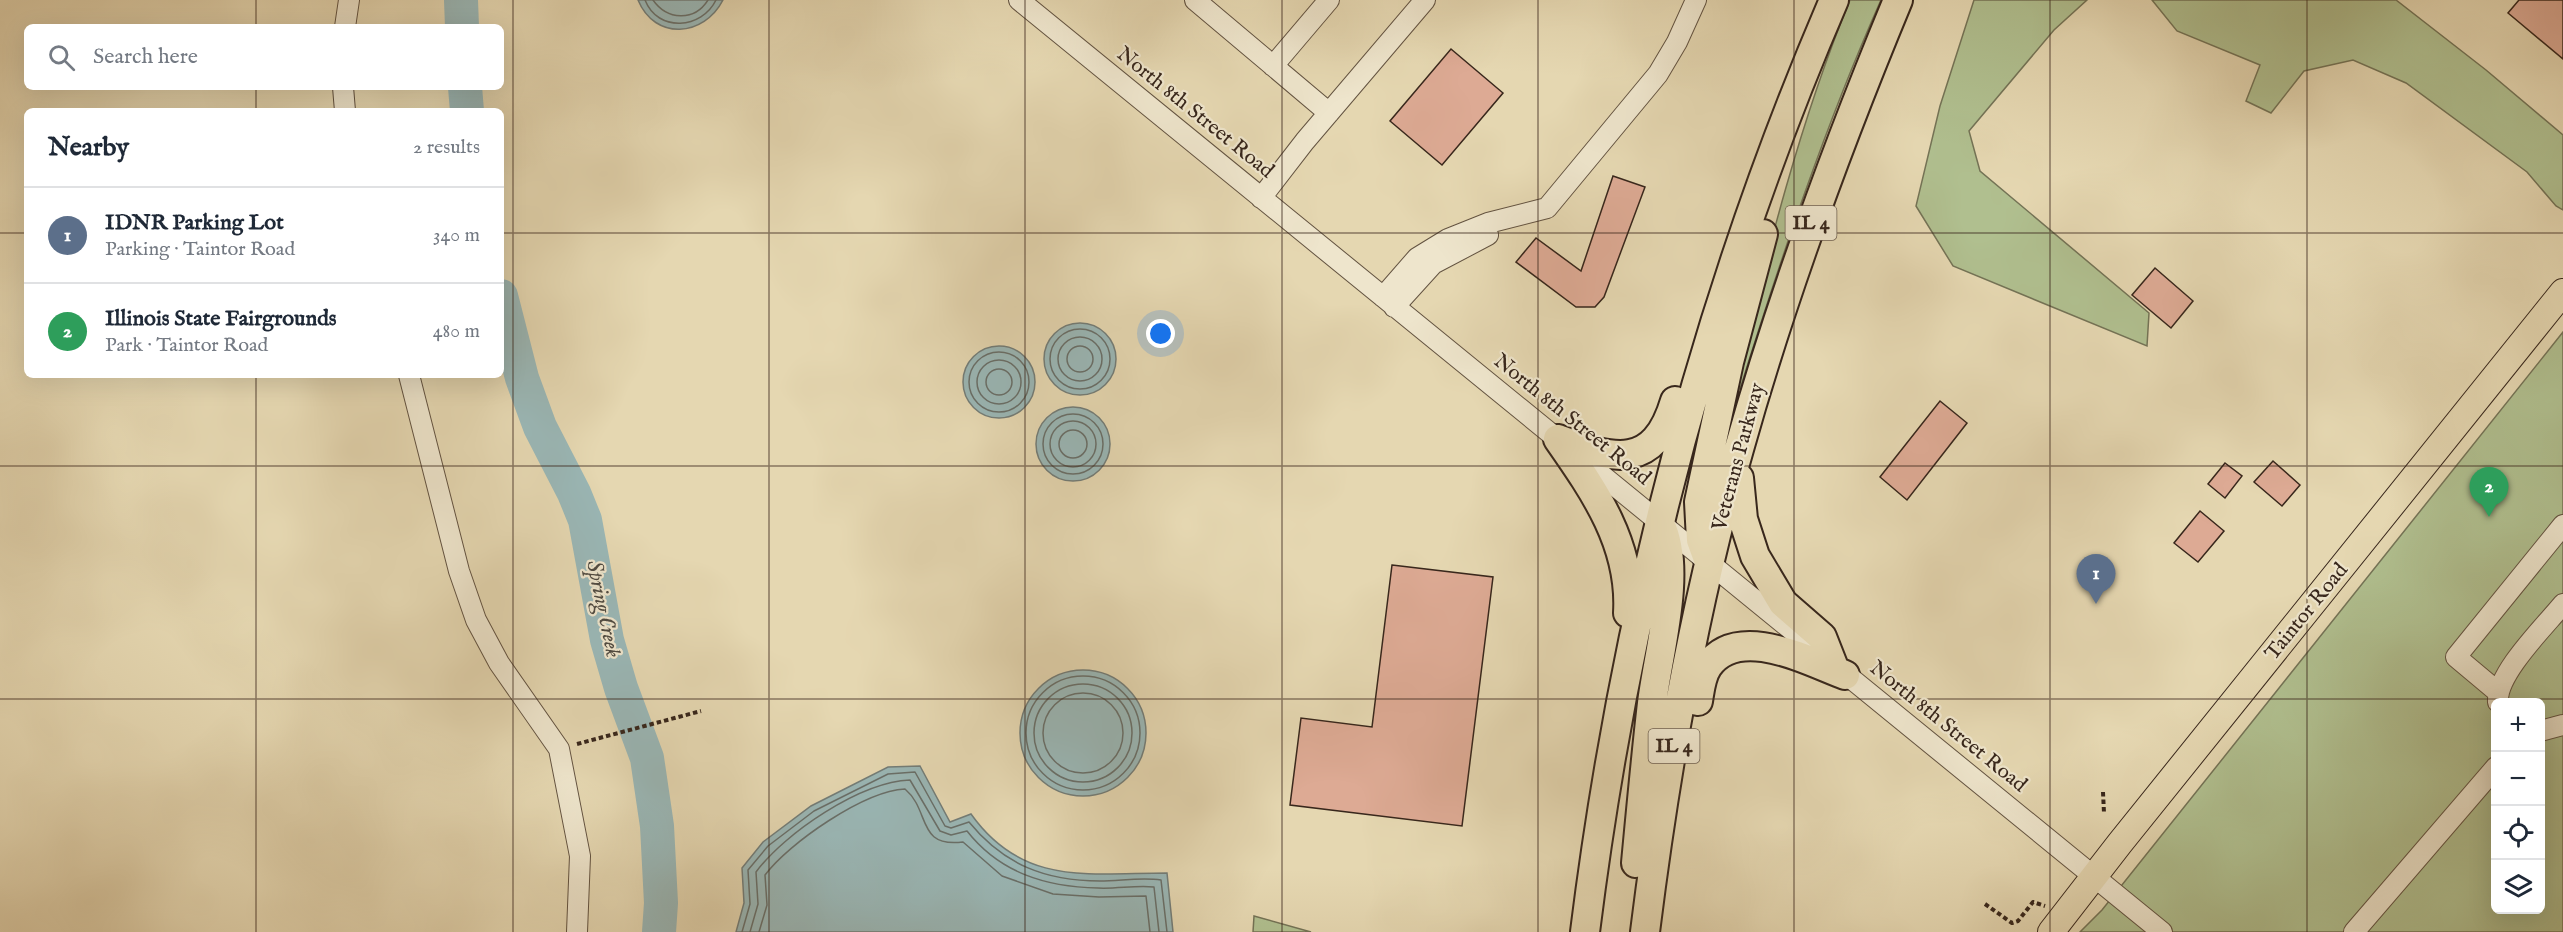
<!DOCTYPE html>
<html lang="en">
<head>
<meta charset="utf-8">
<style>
  :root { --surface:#fff; --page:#f6f6f7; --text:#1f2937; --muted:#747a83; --line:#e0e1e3; --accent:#8f2418 }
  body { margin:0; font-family:"IM FELL English",serif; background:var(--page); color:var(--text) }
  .controls { position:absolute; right:18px; bottom:18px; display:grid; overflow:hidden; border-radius:9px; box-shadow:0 6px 24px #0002 }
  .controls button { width:54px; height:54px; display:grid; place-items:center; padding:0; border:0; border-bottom:2px solid var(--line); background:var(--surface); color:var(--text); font:30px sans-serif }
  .you { position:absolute; left:1161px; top:334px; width:21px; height:21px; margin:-15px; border:4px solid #fff; border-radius:50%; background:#1a73e8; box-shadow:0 0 0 9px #1a73e833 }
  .badge { display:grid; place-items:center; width:39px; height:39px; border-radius:50%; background:var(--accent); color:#fff; font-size:20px; font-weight:700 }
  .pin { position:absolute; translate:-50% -50px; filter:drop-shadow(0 2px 3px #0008) }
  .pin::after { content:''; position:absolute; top:32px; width:21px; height:18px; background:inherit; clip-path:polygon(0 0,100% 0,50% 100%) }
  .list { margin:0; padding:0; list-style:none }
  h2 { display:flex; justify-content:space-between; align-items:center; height:78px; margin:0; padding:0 24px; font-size:26px }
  h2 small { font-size:20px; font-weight:400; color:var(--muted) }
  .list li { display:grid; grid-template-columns:39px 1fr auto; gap:18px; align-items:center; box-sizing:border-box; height:96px; padding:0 24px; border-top:2px solid var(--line) }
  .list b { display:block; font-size:22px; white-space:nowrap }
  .list p { margin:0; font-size:20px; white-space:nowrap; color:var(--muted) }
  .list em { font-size:20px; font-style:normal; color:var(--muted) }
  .icon { flex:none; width:33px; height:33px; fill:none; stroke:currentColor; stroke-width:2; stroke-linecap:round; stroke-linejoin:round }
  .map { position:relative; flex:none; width:2563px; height:932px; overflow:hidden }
  .search { position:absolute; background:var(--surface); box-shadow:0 6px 24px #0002; left:24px; top:24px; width:480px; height:66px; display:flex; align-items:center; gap:15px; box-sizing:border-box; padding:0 21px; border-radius:9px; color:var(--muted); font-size:22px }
  .panel { position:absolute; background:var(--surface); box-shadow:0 6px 24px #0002; left:24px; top:108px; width:480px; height:270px; border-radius:9px }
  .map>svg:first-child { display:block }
</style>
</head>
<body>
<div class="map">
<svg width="2563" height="932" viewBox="0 0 2563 932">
  <rect width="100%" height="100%" fill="#e5d7b1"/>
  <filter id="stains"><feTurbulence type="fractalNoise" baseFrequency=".00333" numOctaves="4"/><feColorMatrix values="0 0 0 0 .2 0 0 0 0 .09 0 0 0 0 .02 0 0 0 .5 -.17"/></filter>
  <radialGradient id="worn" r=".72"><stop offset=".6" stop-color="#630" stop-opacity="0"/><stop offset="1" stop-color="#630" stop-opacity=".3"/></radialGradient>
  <path fill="#b0bf8f" stroke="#747356" stroke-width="1.5" fill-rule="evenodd" d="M1850,0h31c-56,126 -100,258 -141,389l-6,-1c32,-130 65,-265 116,-388z
    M1974,0h113l-33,30 -85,101 11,40 169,142 -2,33 -194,-80 -37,-60 24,-100z
    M2152,0h244l90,70 77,65v75l-7,-4 -29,-34 -121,-89 -53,-23 -49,11 -33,42 -25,-12 14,-36 -83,-34z
    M2563,332v600h-483l22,-22zM2496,702h44v208h-44z
    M1254,916l57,16h-58z"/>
  <path fill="#9ab7b6" stroke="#737d78" stroke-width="1.5" d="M638,0h85c-19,37 -68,41 -85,0z
    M1044 359a36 36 0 1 1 72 0a36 36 0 1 1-72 0Z
    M963 382a36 36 0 1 1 72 0a36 36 0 1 1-72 0Z
    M1036 444a37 37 0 1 1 74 0a37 37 0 1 1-74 0Z
    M1020 733a63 63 0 1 1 126 0a63 63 0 1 1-126 0Z
    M920,766l30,56 21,-8c52,73 118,59 196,59l6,59h-437l8,-29 -2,-35 21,-26 48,-36 77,-39z"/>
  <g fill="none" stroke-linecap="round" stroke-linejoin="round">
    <path stroke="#696f69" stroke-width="1.5" d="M645,0c13,33 57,29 71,0
      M653,0c14,20 41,22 55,0
      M1050 359a30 30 0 1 1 60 0a30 30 0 1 1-60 0Z
      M1058 359a22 22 0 1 1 44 0a22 22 0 1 1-44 0Z
      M1067 359a13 13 0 1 1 26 0a13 13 0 1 1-26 0Z
      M969 382a30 30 0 1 1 60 0a30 30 0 1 1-60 0Z
      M977 382a22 22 0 1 1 44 0a22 22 0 1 1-44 0Z
      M986 382a13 13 0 1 1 26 0a13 13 0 1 1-26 0Z
      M1043 444a30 30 0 1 1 60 0a30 30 0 1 1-60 0Z
      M1050 444a23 23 0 1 1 46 0a23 23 0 1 1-46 0Z
      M1059 444a14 14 0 1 1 28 0a14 14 0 1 1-28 0Z
      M1026 733a57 57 0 1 1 114 0a57 57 0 1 1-114 0Z
      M1034 733a49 49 0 1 1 98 0a49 49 0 1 1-98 0Z
      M1043 733a40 40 0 1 1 80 0a40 40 0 1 1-80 0Z
      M742,932l8,-28 -2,-34 20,-24 46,-35 74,-37 27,-2 30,54 6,2 18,-6c35,43 77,59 131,59 20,0 41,-4 61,-1l6,52
      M750,932l8,-28 -2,-32c29,-39 104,-90 154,-92l30,51 11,4 16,-4c33,42 79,56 131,57 19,1 38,-3 56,-1l5,45
      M759,932l8,-27 -2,-30c24,-32 99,-84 140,-86 26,22 11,59 58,53l39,34 51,18 46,3 47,-1 4,36"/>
    <path stroke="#9ab7b6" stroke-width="34" d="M461,0l1,27
      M465,87l2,24
      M501,296l21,82 18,49 34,66 11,27 22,120 14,48 26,70 10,68 4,77 -2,29"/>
  </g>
  <path fill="#ddaa94" stroke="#38271c" stroke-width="1.5" d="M2519,0h44v59l-55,-46z
    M1451,49l52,44 -61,72 -52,-44z
    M1613,176l32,11 -41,110 -9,10h-19l-60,-45 20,-24 45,33z
    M2155,268l38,33 -22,27 -39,-33z
    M1940,401l27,22 -60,77 -27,-23z
    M2273,461l27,24 -18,21 -28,-24z
    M2225,463l17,13 -17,22 -17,-14z
    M2200,511l24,20 -26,31 -24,-19z
    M1392,565l101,12 -31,249 -172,-21 11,-87 71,9z"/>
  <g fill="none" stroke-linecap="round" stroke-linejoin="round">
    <defs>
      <path id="minor" d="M1019,0l1143,932
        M1195,0l134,113
        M345,27l4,-27
        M1273,66l56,-66
        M343,87l2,24
        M1261,198l44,-57 120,-141
        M1383,297l34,-39 31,-19 40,-16 59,-15 111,-134 19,-32 19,-42
        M1394,307l39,-43 55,-29
        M409,375l50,196 17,49 23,43 60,86 21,107 -3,76
        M2499,693l-43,-36 107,-132
        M2498,702c-2,-28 47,-76 65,-98
        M2540,731l23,-6
        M2354,932l142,-165"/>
      <path id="major" d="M2051,932l69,-89 443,-551"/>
      <path id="highway" d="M1558,439c56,21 96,32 117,-38
        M1558,439c37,53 74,106 70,174
        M1739,478l4,41 12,37 28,47 39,34 11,28
        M1709,562l-8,-22 -2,-38 30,-140 34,-128
        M1698,701c2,-12 3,-25 10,-35 30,-43 100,-5 137,9
        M1636,863c5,-53 10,-107 16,-160 6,-49 30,-132 9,-177
        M1585,932c40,-320 121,-635 249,-932
        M1645,932c20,-160 49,-327 94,-483 43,-153 98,-302 159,-449"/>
    </defs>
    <use href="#minor" stroke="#635341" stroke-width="22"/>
    <use href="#major" stroke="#38271c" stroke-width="28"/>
    <use href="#highway" stroke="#38271c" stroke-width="32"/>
    <path stroke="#38271c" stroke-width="4" stroke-dasharray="4.5 3" stroke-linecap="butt" d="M577,744l124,-33
      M2103,792l1,21
      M1985,904l27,19 6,-2 15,-19 12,4"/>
    <use href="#minor" stroke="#eee5cc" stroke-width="20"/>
    <use href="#major" stroke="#e5d7b1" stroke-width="26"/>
    <use href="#highway" stroke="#e5d7b1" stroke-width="28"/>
  </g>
  <path fill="none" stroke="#38271c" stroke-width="1.5" stroke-opacity="0.55" d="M256,0v27M513,0v932M769,0v932M1025,0v932M1282,0v932M1538,0v932M1794,0v932M2050,0v932M2307,0v932M256,87v24M0,233h27M501,233h2062M256,375v557M0,466h2563M0,699h2563"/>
  <g text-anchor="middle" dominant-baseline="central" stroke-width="4.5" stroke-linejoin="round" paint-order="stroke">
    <g fill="#eee5cc" stroke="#6f6051" stroke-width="1.5">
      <rect x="1785.5" y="206" width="51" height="34" rx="4.5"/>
      <rect x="1648.5" y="729" width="51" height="34" rx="4.5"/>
    </g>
    <g font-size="20" font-weight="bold" fill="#38271c">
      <text x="1811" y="223">IL 4</text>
      <text x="1674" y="746">IL 4</text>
    </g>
    <g font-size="21" fill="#38271c" stroke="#eee5cc">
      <text transform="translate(1195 113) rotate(39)">North 8th Street Road</text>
      <text transform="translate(1572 420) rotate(39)">North 8th Street Road</text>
      <text transform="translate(1739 457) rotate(-75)">Veterans Parkway</text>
      <text transform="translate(2307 612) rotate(-51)">Taintor Road</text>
      <text transform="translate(1948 727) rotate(39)">North 8th Street Road</text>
    </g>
    <g font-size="22" font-style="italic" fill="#504b42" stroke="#eee5cc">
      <text transform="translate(603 609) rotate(78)">Spring Creek</text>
    </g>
  </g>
  <rect width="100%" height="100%" filter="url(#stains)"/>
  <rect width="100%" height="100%" fill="url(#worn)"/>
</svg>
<div class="controls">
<button>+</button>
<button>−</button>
<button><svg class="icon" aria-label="locate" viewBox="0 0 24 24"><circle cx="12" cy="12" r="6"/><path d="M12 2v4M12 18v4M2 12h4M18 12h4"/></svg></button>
<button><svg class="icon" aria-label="layers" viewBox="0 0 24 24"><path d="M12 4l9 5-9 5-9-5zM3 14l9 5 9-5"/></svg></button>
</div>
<div class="you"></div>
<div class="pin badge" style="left:2096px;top:604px;background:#5c6f8a">1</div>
<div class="pin badge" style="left:2489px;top:517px;background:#2e9e5b">2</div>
<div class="search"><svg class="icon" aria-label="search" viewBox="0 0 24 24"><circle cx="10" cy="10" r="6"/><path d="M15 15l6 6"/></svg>Search here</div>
<section class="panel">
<h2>Nearby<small>2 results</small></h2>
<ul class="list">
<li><span class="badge" style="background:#5c6f8a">1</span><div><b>IDNR Parking Lot</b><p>Parking · Taintor Road</p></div><em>340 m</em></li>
<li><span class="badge" style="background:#2e9e5b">2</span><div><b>Illinois State Fairgrounds</b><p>Park · Taintor Road</p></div><em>480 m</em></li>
</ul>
</section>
</div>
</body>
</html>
